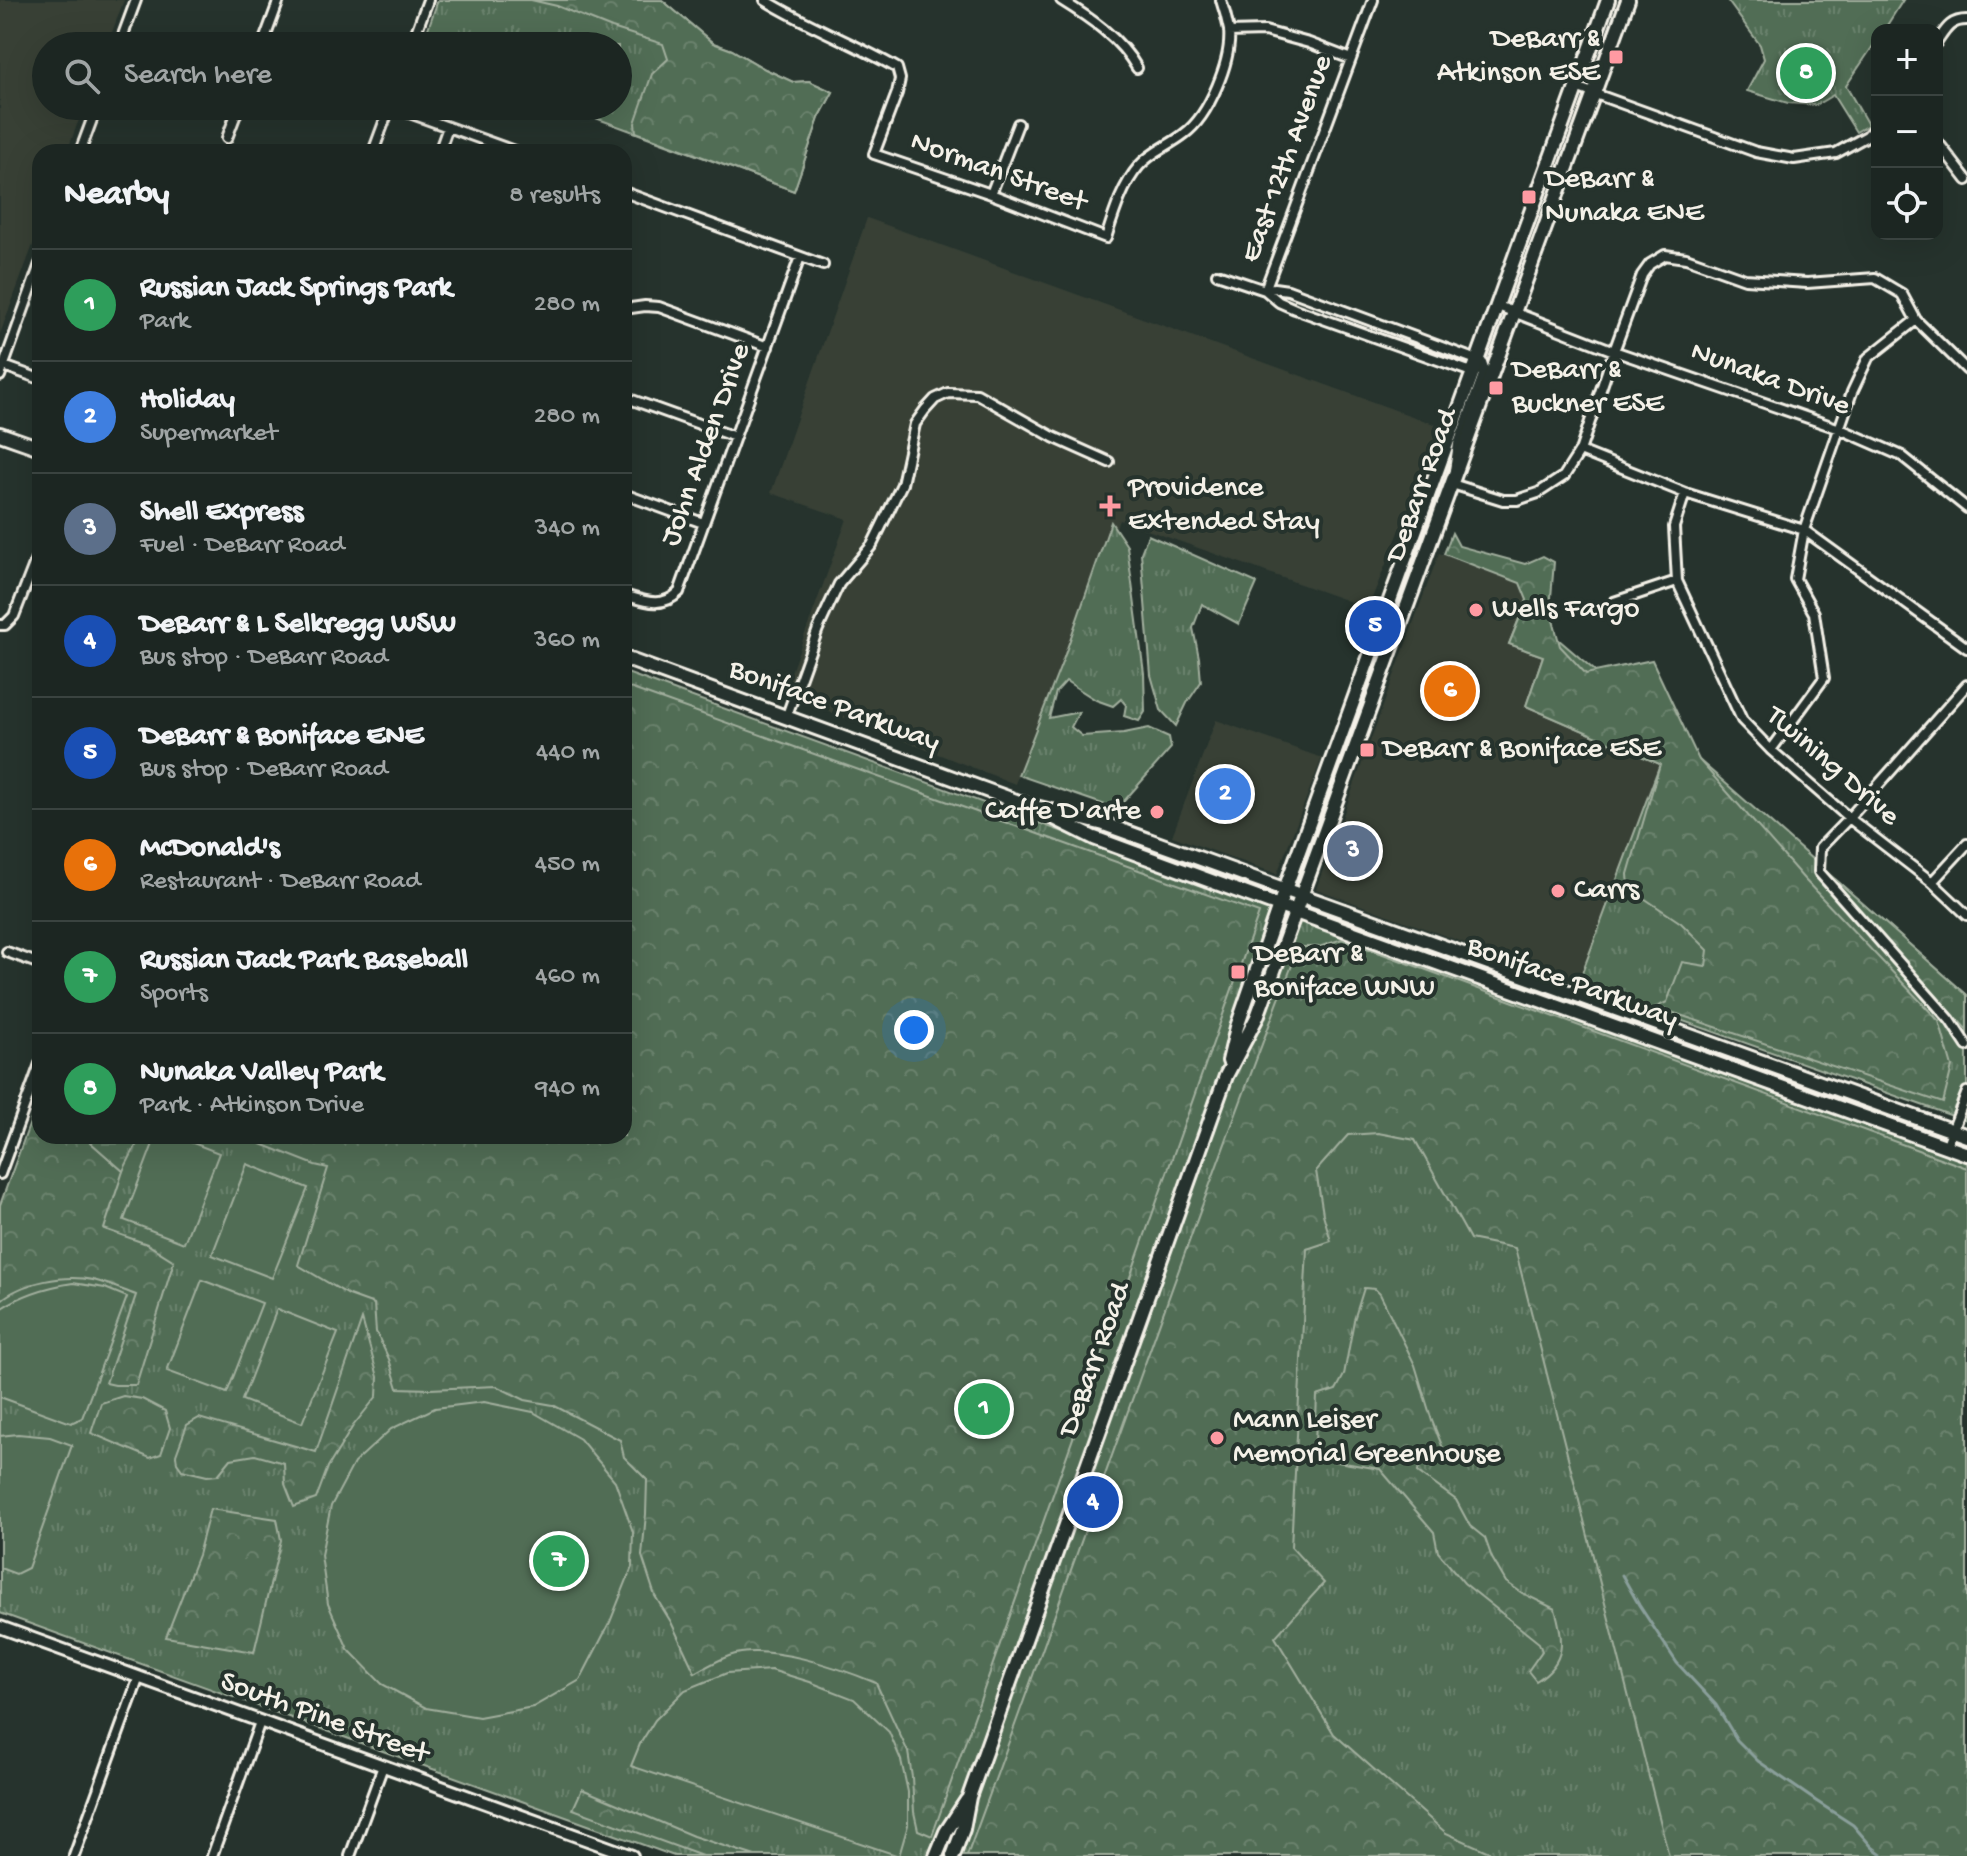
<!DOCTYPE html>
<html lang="en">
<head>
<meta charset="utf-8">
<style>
  :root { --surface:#1c2622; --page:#29322f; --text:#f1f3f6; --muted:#a0a5a5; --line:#3a4340; --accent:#ff9aa2 }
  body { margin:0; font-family:"Gochi Hand",sans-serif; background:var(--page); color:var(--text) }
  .controls { position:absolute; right:24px; top:24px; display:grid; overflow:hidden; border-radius:16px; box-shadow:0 8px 32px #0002 }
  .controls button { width:72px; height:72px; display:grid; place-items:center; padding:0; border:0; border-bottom:2px solid var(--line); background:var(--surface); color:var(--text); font:40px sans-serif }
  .you { position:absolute; left:914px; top:1030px; width:28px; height:28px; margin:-20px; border:6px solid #fff; border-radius:50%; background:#1a73e8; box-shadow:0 0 0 12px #1a73e833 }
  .badge { display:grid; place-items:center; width:52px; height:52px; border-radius:50%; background:var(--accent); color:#fff; font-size:26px; font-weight:700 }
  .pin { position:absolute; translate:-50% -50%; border:4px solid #fff; box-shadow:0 2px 8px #0006 }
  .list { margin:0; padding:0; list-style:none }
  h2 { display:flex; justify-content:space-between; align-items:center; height:104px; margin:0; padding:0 32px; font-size:34px }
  h2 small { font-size:26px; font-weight:400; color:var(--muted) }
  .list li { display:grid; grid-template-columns:52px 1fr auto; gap:24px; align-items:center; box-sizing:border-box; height:112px; padding:0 32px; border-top:2px solid var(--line) }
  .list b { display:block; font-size:30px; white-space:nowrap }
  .list p { margin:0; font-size:26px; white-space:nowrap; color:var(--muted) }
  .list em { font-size:26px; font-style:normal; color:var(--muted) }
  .icon { flex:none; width:44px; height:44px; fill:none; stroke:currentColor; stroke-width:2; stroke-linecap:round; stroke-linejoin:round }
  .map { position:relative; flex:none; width:1967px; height:1856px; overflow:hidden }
  .search { position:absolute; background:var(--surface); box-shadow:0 8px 32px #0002; left:32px; top:32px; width:600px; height:88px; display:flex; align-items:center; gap:20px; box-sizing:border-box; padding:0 28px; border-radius:44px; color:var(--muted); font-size:30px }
  .panel { position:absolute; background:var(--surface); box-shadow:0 8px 32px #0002; left:32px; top:144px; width:600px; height:1000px; border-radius:24px }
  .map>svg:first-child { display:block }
</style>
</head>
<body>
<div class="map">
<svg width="1967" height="1856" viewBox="0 0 1967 1856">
  <defs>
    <pattern id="grass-tufts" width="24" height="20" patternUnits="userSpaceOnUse" patternTransform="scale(2)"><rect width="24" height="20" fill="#516d55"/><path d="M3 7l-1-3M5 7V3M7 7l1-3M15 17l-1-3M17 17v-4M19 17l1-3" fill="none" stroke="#6b826d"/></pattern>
    <pattern id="forest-crowns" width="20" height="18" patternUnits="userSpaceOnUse" patternTransform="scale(2)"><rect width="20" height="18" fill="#516d55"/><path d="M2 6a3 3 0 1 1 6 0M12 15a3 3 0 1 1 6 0" fill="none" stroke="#6b826d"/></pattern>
    <pattern id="wetland-marsh" width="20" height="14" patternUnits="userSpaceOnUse" patternTransform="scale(2)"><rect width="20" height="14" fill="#516d55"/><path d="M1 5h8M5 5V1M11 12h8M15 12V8" fill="none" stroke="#6b826d"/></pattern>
  </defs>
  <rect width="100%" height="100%" fill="#26332d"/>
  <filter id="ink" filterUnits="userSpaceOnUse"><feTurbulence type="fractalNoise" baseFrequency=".0125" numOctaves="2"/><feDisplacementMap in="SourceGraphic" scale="16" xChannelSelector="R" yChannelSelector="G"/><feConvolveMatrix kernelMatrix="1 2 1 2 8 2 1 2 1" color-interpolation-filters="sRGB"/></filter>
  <g filter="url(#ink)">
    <path fill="#374036" d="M0,0h124l-17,46h-61v60h38l-17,46h-27v74l-40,108z
      M867,218l575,209 -74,181 -249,-88 -104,264 -232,-90 64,-175 -76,-26z
      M1439,553l80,30 8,17 16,56 -17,50 135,58 -83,220 -262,-95z
      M1216,720l106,38 -45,116 -105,-38z"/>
    <path fill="url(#grass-tufts)" stroke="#a2af9e" stroke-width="2" d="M438,0h224l51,43 19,7 33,19 28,13 16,-1 24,11 -14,26 -25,73 -231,-85h55v-60h-196z
      M1727,0h176l-19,30h-7v10l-31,46 22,39 -12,7 -23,-37 -17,10 -28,-2 -41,-12 17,-32 -4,-14z
      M1111,522l16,24 17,127 1,39 -6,9 -15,-5 2,-11 -5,-6 -8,7 -17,-6 -30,-19 -10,11 -7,26 30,-6 -8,15 11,9 42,-3 25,-5 20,9 2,11 -54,61 -99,-34 45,-115z
      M1148,535l109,48 -18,41 -37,-20 -9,24 6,30 2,24 -14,21 -11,23 -15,-16 -10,-35 -10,-122z
      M1523,609l176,151 268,235v126l-389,-137 82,-220 -134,-58 17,-50 -34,-12z
      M624,672l1343,489v695h-1293l-674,-243v-408l40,-69h584z"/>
    <path fill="url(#forest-crowns)" stroke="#a2af9e" stroke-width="2" d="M531,0h131l51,43 19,7 33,19 28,13 16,-1 24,11 -14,26 -25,73 -158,-59 -1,-9 17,-49 16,-15 -5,-15 -51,-16 -55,-22z
      M1452,533l7,13 66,18 18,-8 11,6 -4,47 10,37 26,28 66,-14 47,100 105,119 135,142 13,46 -9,36 -287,-96 11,-5 15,-40 24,4 2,-16 -27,-27 -52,-35 -1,-14 32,-110 -134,-58 17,-50 -34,-12 18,-44 -7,-17 -76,-29z
      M624,686l635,227 -327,923 -14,-6 -4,-18 -2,-35 -4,-25 -32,-69c-36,-15 -110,-41 -147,-27 -11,4 -23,11 -34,17l-24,-51 -16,-26 -13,-40 4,-42 1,-34 -23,-23 -4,-17 -67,-35 -28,-5 -29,-14 -66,3 -32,-1 -9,-29 -13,-27 -2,-28 -25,-9 -51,-30 30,-97 -13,-3 -74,-29h383z
      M1835,879l132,116v35l-113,-124z
      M1342,939l625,229v688h-298l-154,-608 -45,-9 -55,-99 -37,-7 -30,2 -32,36 7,43 8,27 -24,8 -16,298 33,36 -49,54 59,97 112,99 52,23h-531c112,-302 216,-608 332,-909h20z
      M40,1095v41h48l2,6 33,29 -19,58 43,15 27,17 -38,124h-21l-9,-2 30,-88c-14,-5 -29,-12 -43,-15 -28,-6 -71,2 -93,21v-96z
      M1364,1288l11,1 5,5 35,71 17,56 13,32 -26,12 -1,7 38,28 14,26 15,12 7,20 14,24 16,11 33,16c9,31 12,53 -19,72l-8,-10 14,-20 -3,-8 -75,-60 -26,-31 -4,-20 -54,-63 -48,-8 -17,-18 2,-47 19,-6 8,-15 10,-55z
      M362,1319l16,58 -1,19 -24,30 -25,41 -12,32 -22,8 -9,-23 -1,-21 -29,-8 -24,4 -13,16 -11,1 -25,-6 -5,-7 -1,-8 11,-30 12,-7 117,34z
      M123,1396l19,3 23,12 5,17 -9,26 -11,4 -59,-25 10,-30z
      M210,1509l67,10 4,21 -27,112 -88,-15 32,-82z
      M582,1789l111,47 62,20h-53l-129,-47z"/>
    <path fill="url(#wetland-marsh)" stroke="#a2af9e" stroke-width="2" d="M88,1136h53l-18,35 -33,-29z"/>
    <path fill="#516d55" stroke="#a2af9e" stroke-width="2" d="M156,1136h19l44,17 -35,90 -60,-23z
      M247,1164l61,24 -36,90 -60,-23z
      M202,1280l60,23 -35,90 -60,-22z
      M73,1283l32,5 22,9 -45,121 -11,5 -71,-26v-88c23,-15 46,-22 73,-26z
      M277,1309l61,24 -36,90 -60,-23z
      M484,1402l49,10 47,27 35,42 18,51 -1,35 -22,55 -30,58 -47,27 -54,10 -53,-9 -44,-24 -34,-35 -20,-45 -7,-49 10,-49 23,-43 37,-34 44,-21z
      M18,1434l32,3 22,8 -44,123 -12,6 -16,-6v-132z
      M771,1670l39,12 44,17 35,33 12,28 7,32v33l-9,31 -268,-90 9,-22 15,-24 30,-30 42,-17z"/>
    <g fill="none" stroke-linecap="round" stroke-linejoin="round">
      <path stroke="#8a9f9b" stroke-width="3" d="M1622,1575l17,30 38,58 39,42 21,35 21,21 58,40 37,24 19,22 12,9"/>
      <defs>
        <path id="minor" d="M765,0c42,26 89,43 132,68l3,11 -3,14 -23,61 117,40 115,44c8,-25 16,-52 33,-72 13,-15 30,-20 45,-32 25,-18 48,-74 45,-104 -2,-10 -5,-21 -8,-30
          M1061,0c29,18 59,38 76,68
          M1229,32l36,-1 44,12 42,16
          M1937,42c9,-13 13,-22 30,-22
          M119,46l17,-46
          M262,46l17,-46
          M411,46l17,-46
          M1576,87l180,65 38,7 42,-6 31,-17 10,-11
          M390,106l127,46
          M227,138l12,-32
          M1937,141l30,39
          M80,152l17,-46
          M373,152l17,-46
          M439,152l9,-25
          M624,192l199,73
          M991,194l27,-70
          M1217,274l48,16 14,12 16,7 171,61 11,1
          M1265,290l9,-2 14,2 194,72 2,6v4l-26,72 -6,40 51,16h14l21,-7 26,-17 16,-25 34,-100 28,-76 8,-11 15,-9 21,3 59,21 62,4 68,-5 27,16 14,26 51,50
          M1265,290l108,-290
          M1498,306l116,45 226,78 62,27 65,52
          M624,309l21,-3 14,1 109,40
          M4,366l36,13
          M0,376l40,-112
          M624,397l111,40
          M1580,451l105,42 119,37 163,118
          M1685,493l-11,34 3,54 65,139 29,30 78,68 83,64 35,33
          M624,494l79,29
          M624,595c20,6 38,14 55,-3l121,-335
          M1614,602l63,-21
          M0,625h5l9,-9 26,-67
          M1967,685l-118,133 -29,30 -1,24 131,148 17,26
          M786,718l32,-89 21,-45 33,-39 30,-61 13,-60 10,-14 10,-11 13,-6 29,1 76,43 56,25
          M1771,750l53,-72 -10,-65 -19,-34 9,-49 48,-138 16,-34 48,-38
          M1932,882l35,-38
          M7,952l33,12
          M1946,1147l21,-55
          M0,1174l40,-110
          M74,1856l65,-179
          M212,1856l48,-134
          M350,1856l33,-90"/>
        <path id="tertiary" d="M0,1627l632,229"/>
        <path id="secondary" d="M1229,1061l8,-34 42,-121 329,-906
          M936,1856l10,-24 21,-32
          M953,1856l10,-27 6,-32 257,-721 31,-59 371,-1017"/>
        <path id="primary" d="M0,434l40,14
          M624,658l403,147 77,19 863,312
          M1048,815l46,23 185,68 688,248"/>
      </defs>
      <use href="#minor" stroke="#f4f1e8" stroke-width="14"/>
      <use href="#tertiary" stroke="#f4f1e8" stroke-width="16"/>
      <use href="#secondary" stroke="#f4f1e8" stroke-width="18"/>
      <use href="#primary" stroke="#f4f1e8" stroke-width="18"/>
      <use href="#minor" stroke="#26332d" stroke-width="8"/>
      <use href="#tertiary" stroke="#26332d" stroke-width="10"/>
      <use href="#secondary" stroke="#26332d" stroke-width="12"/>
      <use href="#primary" stroke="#26332d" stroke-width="12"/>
    </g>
  </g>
  <g fill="#ff9aa2" stroke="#26332d" stroke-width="3">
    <rect x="1608" y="49" width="16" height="16" rx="4"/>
    <rect x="1521" y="189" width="16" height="16" rx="4"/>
    <rect x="1488" y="380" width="16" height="16" rx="4"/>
    <path d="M1106 494h8v8h8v8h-8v8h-8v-8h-8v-8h8z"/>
    <circle cx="1476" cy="610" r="8"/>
    <rect x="1359" y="742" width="16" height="16" rx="4"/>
    <circle cx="1157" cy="812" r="8"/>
    <circle cx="1558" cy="891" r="8"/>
    <rect x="1230" y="964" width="16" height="16" rx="4"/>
    <circle cx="1217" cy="1438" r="8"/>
  </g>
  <g text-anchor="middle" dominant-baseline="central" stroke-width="8" stroke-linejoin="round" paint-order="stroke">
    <g font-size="30" fill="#f4f1e8" stroke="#26332d" text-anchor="start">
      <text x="1600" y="40" text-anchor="end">DeBarr &amp;<tspan x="1600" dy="34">Atkinson ESE</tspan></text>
      <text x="1545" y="180">DeBarr &amp;<tspan x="1545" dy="34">Nunaka ENE</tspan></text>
      <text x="1512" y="371">DeBarr &amp;<tspan x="1512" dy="34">Buckner ESE</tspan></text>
      <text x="1128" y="489">Providence<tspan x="1128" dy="34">Extended Stay</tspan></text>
      <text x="1492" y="610">Wells Fargo</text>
      <text x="1383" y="750">DeBarr &amp; Boniface ESE</text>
      <text x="1141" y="812" text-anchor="end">Caffe D'arte</text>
      <text x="1574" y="891">Carrs</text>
      <text x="1254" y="955">DeBarr &amp;<tspan x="1254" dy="34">Boniface WNW</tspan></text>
      <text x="1233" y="1421">Mann Leiser<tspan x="1233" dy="34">Memorial Greenhouse</tspan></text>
    </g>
    <g font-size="30" fill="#f4f1e8" stroke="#26332d">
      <text transform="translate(1288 159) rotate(-70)">East 12th Avenue</text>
      <text transform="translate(998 173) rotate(20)">Norman Street</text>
      <text transform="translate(1770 380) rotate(20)">Nunaka Drive</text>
      <text transform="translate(707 445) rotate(-70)">John Alden Drive</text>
      <text transform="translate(1423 486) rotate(-70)">DeBarr Road</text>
      <text transform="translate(834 707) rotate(20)">Boniface Parkway</text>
      <text transform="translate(1832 767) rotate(41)">Twining Drive</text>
      <text transform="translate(1572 984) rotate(20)">Boniface Parkway</text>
      <text transform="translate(1096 1360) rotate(-70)">DeBarr Road</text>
      <text transform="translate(324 1719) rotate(20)">South Pine Street</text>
    </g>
  </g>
</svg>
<div class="controls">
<button>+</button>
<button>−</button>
<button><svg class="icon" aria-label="locate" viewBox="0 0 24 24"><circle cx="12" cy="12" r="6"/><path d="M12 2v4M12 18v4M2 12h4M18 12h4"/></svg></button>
</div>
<div class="you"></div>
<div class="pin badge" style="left:984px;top:1409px;background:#2e9e5b">1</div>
<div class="pin badge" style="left:1225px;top:794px;background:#3f7fe0">2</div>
<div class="pin badge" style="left:1353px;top:851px;background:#5c6f8a">3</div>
<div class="pin badge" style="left:1093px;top:1502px;background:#1a4fb4">4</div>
<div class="pin badge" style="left:1375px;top:626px;background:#1a4fb4">5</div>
<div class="pin badge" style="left:1450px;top:691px;background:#e8710a">6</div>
<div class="pin badge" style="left:559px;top:1561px;background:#2e9e5b">7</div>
<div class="pin badge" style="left:1806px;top:73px;background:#2e9e5b">8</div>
<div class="search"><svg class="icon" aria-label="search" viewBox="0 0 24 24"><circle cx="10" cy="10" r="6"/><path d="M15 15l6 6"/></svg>Search here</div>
<section class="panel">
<h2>Nearby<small>8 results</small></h2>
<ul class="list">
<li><span class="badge" style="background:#2e9e5b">1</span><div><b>Russian Jack Springs Park</b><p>Park</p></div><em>280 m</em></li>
<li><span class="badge" style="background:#3f7fe0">2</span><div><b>Holiday</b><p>Supermarket</p></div><em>280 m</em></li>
<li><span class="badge" style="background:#5c6f8a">3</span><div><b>Shell Express</b><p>Fuel · DeBarr Road</p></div><em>340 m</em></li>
<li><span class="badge" style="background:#1a4fb4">4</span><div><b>DeBarr &amp; L Selkregg WSW</b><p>Bus stop · DeBarr Road</p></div><em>360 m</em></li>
<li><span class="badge" style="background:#1a4fb4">5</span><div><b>DeBarr &amp; Boniface ENE</b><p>Bus stop · DeBarr Road</p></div><em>440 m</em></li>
<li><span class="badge" style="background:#e8710a">6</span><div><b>McDonald's</b><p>Restaurant · DeBarr Road</p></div><em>450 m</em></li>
<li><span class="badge" style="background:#2e9e5b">7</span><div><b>Russian Jack Park Baseball</b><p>Sports</p></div><em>460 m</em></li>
<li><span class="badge" style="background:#2e9e5b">8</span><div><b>Nunaka Valley Park</b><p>Park · Atkinson Drive</p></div><em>940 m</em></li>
</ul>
</section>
</div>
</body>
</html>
